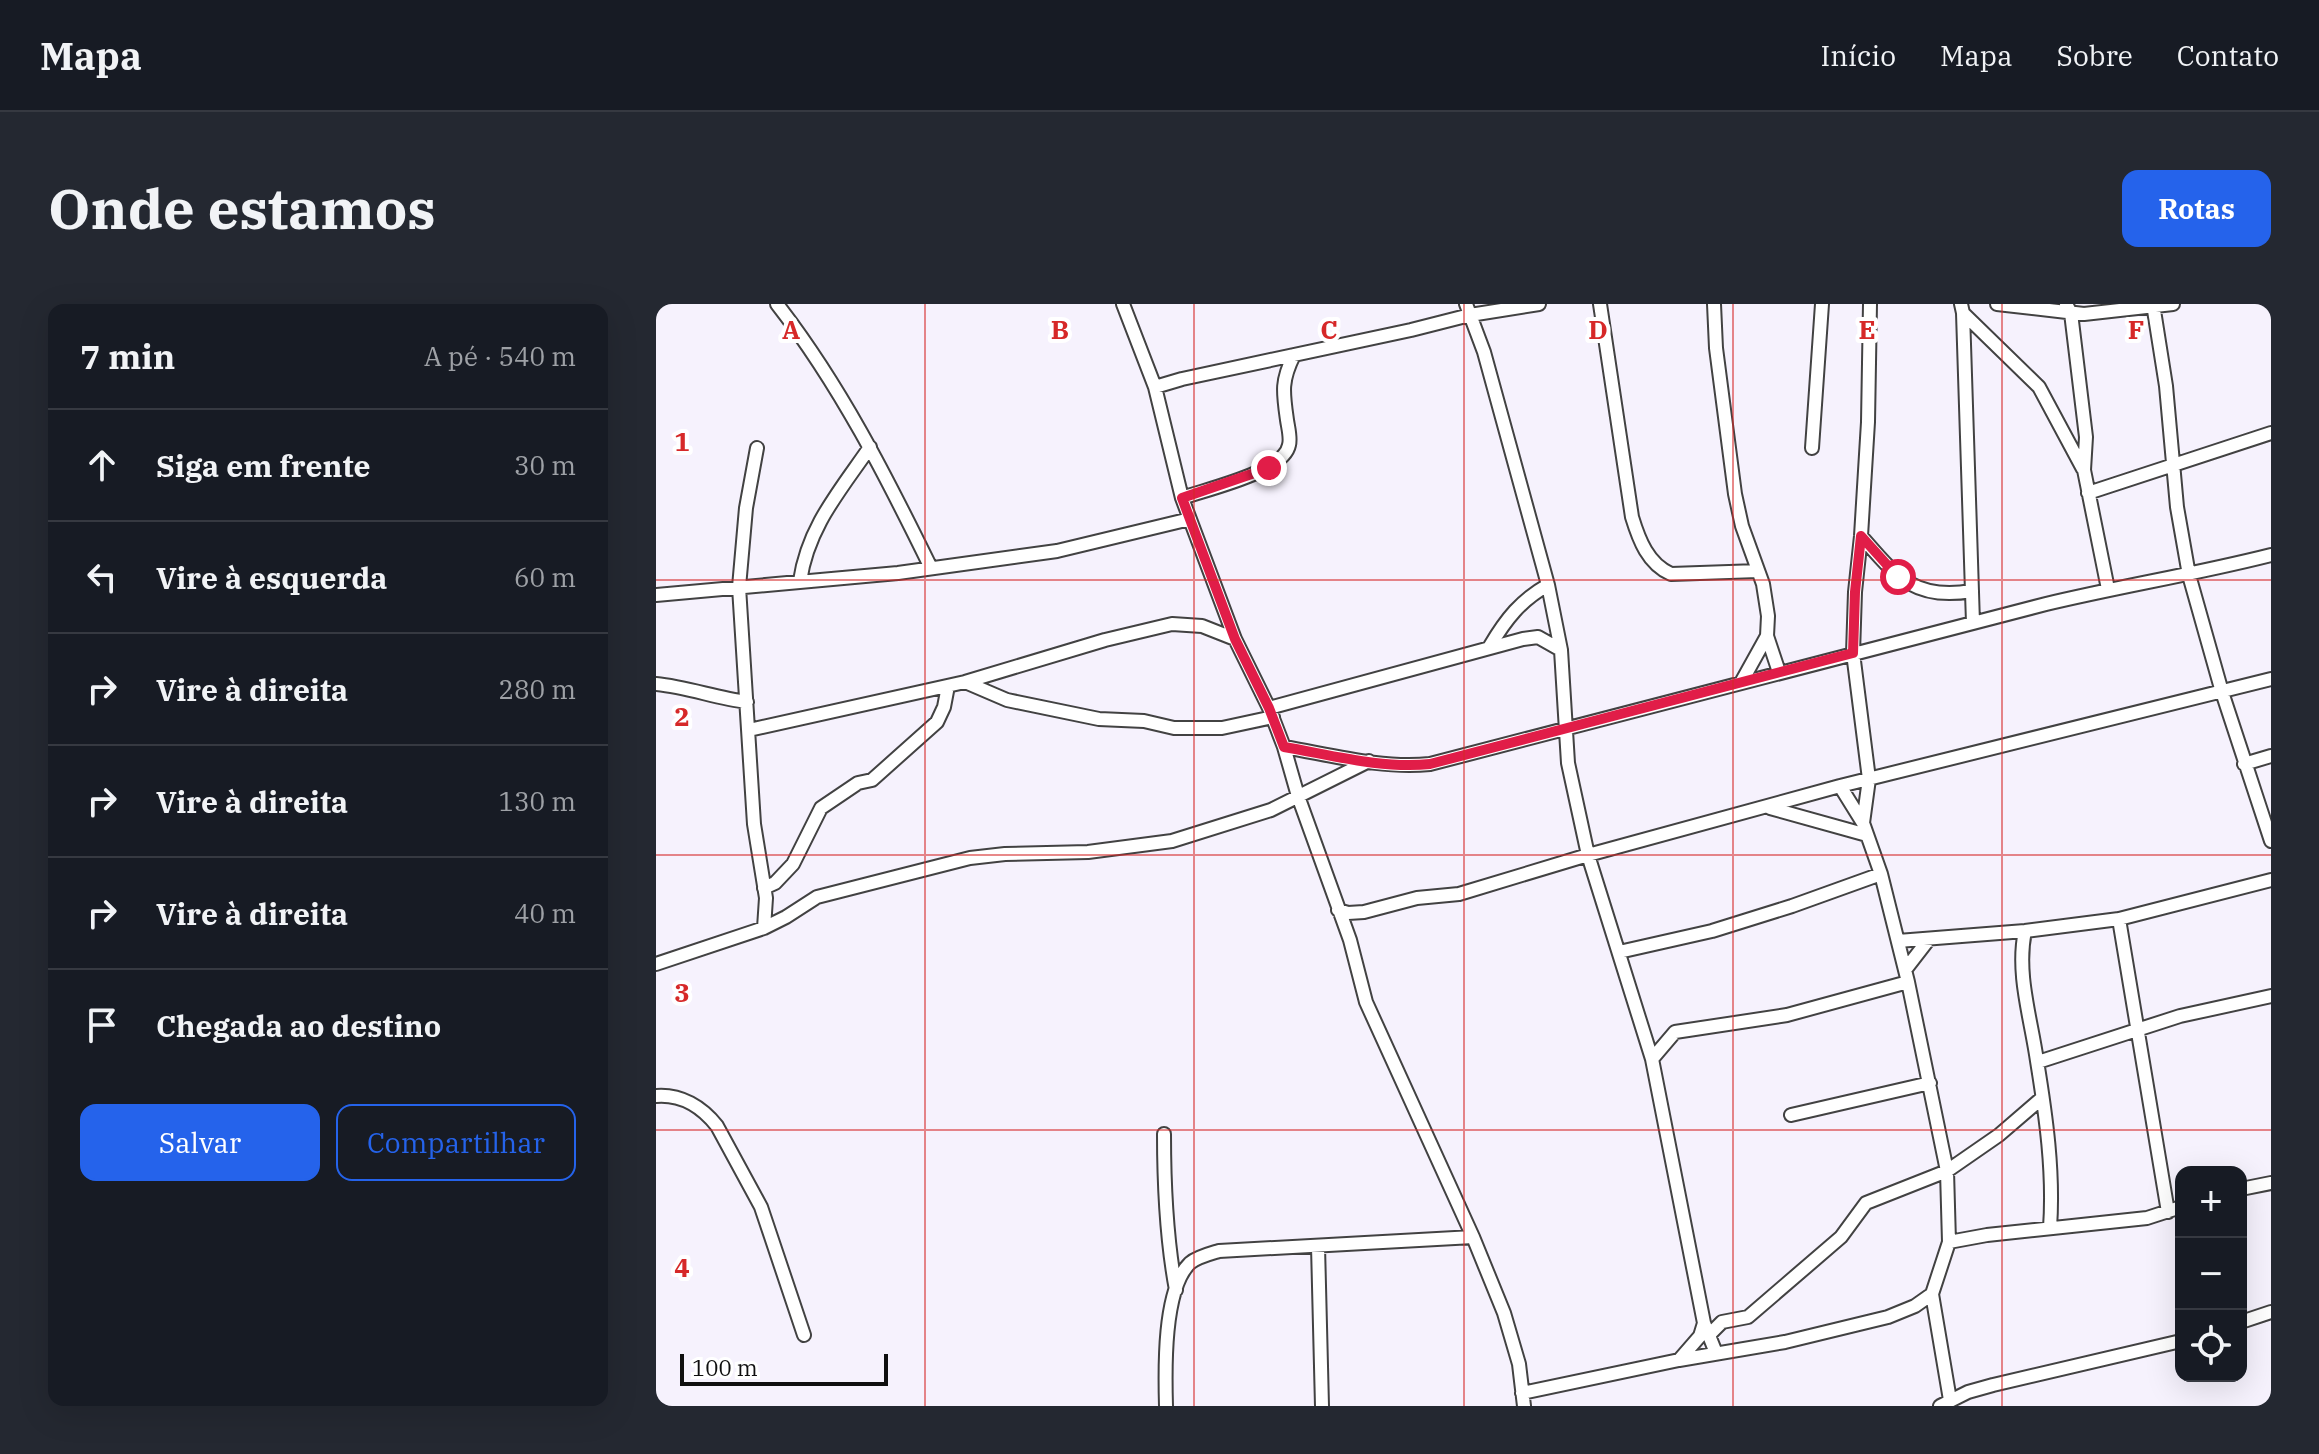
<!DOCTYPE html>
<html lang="pt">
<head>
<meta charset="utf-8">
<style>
  :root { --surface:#171b24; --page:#242831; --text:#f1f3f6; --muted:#9ea1a6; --line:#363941; --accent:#2563eb }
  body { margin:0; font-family:"IBM Plex Serif",serif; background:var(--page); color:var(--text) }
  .controls { position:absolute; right:24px; bottom:24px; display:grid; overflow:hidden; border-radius:16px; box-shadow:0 8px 32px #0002 }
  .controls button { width:72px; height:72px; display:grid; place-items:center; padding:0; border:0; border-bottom:2px solid var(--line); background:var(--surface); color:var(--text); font:40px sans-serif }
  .scale { position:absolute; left:24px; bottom:20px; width:208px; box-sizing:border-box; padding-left:8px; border:4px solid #0f0f0f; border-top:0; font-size:22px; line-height:28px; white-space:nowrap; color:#0f0f0f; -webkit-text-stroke:6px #fff; paint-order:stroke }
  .stop { position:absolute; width:24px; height:24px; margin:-18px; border:6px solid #e11d48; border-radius:50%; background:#fff }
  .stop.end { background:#e11d48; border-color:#fff; box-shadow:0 2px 8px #0008 }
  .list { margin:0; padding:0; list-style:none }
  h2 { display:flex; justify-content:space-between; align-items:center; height:104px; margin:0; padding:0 32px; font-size:34px }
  h2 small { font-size:26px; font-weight:400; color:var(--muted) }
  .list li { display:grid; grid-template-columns:52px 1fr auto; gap:24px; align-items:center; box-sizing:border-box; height:112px; padding:0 32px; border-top:2px solid var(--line) }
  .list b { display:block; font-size:30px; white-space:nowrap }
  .list em { font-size:26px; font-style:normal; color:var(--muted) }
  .actions { display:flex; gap:16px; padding:24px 32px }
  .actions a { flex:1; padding:18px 0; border:2px solid var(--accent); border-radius:16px; text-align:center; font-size:28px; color:var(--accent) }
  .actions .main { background:var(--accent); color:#fff }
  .icon { flex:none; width:44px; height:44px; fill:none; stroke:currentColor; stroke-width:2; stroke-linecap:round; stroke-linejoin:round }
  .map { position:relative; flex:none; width:1615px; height:1102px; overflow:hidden; border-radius:16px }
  header { display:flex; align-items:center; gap:48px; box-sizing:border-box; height:112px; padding:0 40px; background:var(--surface); border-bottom:2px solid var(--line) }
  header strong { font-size:38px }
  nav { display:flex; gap:44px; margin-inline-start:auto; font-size:28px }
  .intro { display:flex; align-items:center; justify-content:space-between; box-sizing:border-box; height:192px; padding:0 48px }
  h1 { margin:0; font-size:56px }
  .button { padding:20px 36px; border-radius:16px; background:var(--accent); color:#fff; font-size:28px; font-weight:700 }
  main { display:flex; gap:48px; padding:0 48px }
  aside { flex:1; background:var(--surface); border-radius:16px; box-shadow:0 8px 32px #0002 }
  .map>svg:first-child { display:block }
</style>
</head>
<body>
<header>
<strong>Mapa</strong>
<nav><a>Início</a><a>Mapa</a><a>Sobre</a><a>Contato</a></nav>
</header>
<div class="intro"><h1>Onde estamos</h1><a class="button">Rotas</a></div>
<main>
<aside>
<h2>7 min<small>A pé · 540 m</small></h2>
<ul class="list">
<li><svg class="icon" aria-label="ahead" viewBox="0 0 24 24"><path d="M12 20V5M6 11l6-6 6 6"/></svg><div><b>Siga em frente</b></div><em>30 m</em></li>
<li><svg class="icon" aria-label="left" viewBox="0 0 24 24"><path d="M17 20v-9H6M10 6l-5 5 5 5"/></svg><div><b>Vire à esquerda</b></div><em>60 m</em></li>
<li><svg class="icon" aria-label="right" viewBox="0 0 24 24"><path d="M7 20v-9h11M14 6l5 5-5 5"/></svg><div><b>Vire à direita</b></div><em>280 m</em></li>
<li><svg class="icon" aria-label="right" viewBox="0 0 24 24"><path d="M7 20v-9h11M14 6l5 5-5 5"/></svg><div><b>Vire à direita</b></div><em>130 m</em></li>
<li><svg class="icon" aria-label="right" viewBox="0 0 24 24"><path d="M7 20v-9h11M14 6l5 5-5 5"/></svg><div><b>Vire à direita</b></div><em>40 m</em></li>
<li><svg class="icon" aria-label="arrive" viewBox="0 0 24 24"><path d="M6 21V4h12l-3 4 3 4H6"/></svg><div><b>Chegada ao destino</b></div></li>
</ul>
<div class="actions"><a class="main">Salvar</a><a>Compartilhar</a></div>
</aside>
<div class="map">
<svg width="1615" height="1102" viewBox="0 0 1615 1102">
  <rect width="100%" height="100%" fill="#f6f2fd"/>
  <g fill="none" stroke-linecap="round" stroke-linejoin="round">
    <defs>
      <path id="street" d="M121,0c63,81 109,172 154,264
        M467,0l32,83 27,111 53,141 34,69 15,39 14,49 52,144 16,62 107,235 31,76 15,51 5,42
        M810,0l18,48 64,233 13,65 7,113 20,92 64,204 52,264 12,30
        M944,0l32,213c7,23 16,47 39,57l87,-3
        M1058,0l2,44 19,146 7,32 21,58 5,32 -1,20 12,36
        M1305,0l2,9 76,74 44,82
        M1341,0l87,10 89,-10
        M1410,0l5,9 15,124 -2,33 24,119
        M1497,0l13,82 11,121 12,68 33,117 49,149
        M1307,9l10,310
        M499,83l27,-8 229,-49 59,-15 69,-11
        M101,144l-11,60 -7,79 15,237 12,74 -2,30
        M1156,144l10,-144
        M1432,189l183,-60
        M526,194c25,-9 102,-26 107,-53 2,-7 -1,-18 -2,-25 -4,-28 -6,-39 7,-65
        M1205,232c35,40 53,65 111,55
        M144,277c8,-54 39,-89 70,-134
        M0,291l242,-22 159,-22 133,-32
        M834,342c16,-27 31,-46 58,-61
        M1086,377l25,-45
        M309,378l42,18 92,19 45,2 30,7h48l51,-11
        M0,380c31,3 60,14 91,18
        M613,404l254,-69 15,-2 23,13
        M93,426l216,-48 140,-42 67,-16 30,2 33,13
        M628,443c47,8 98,22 146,17l616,-160c75,-18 150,-30 225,-49
        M1588,460l27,-8
        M1184,482l23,37 18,51 27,108 39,189 2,71 -17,52 18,106
        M1114,504l97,27
        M1207,519l6,-44 -16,-126 2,-61 6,-56 7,-114 2,-118
        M108,584l11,-5 18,-19 28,-56 37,-25 14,-3 65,-58 7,-15 4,-21
        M682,606l10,3 16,-1 53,-14 42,-4 129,-39 252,-69 431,-107
        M1463,615l49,293
        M1369,627c-9,43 6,87 12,130 9,55 17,111 13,167
        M1242,637l127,-10 94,-12 152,-39
        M963,648l93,-21 80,-25 89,-32
        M0,660l108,-36 22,-11 31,-20 153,-39 35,-4 83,-2 84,-11 99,-31 98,-49
        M1249,666l24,-31
        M996,755l23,-27 112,-17 121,-33
        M1382,758l142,-46 91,-20
        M0,792c25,-2 46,11 61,30l44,81 43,128
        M1135,811l139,-32
        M508,830c0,53 2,103 12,156
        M1585,885l30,-6
        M1293,938l38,-7 160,-17 34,-11
        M662,942l4,160
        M1585,1018l30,-10
        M1053,1031l13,-13 26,-5 93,-80 25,-34 81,-32 52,-36 43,-37
        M1024,1055l20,-23 4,-13
        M866,1089l157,-33 106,-18 103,-25 27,-11 17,-12
        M510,1102c-1,-35 -3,-117 24,-143 7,-6 19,-9 29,-12l254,-14
        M1284,1102l28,-14 25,-7 188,-44"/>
    </defs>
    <use href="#street" stroke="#424242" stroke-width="16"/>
    <use href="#street" stroke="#fff" stroke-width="12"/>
  </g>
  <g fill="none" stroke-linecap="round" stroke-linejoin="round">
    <path stroke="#e11d48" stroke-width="10" d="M613,164l-87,30 53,141 34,69 15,39c47,8 98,22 146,17l423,-111 2,-61 6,-56 37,41"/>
  </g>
  <path fill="none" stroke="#d62828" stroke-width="2" stroke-opacity="0.55" d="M269,0v1102M538,0v1102M808,0v1102M1077,0v1102M1346,0v1102M0,276h1615M0,551h1615M0,826h1615"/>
  <g font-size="26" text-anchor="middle" font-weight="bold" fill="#d62828" stroke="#fff" stroke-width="8" stroke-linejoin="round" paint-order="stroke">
    <text x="135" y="35">A</text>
    <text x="404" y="35">B</text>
    <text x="673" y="35">C</text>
    <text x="942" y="35">D</text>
    <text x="1211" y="35">E</text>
    <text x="1480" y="35">F</text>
    <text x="26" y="147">1</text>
    <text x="26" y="422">2</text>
    <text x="26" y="698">3</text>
    <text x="26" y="973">4</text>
  </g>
</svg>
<div class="controls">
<button>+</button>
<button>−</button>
<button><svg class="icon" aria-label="locate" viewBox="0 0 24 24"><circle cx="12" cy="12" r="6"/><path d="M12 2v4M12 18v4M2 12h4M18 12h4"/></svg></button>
</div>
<div class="scale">100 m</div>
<div class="stop" style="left:1242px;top:273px"></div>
<div class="stop end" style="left:613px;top:164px"></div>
</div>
</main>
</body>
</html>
